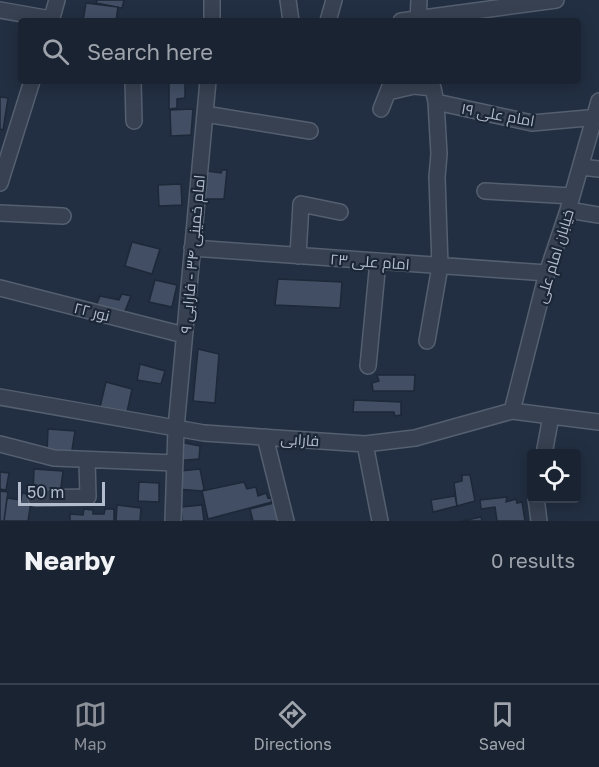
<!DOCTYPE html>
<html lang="en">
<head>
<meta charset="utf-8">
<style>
  :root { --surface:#1a2332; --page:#272f3e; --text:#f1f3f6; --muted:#9fa4ac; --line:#38404d; --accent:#8c9099 }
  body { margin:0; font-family:"Golos Text",Cairo,sans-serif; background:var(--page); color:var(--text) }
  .controls { position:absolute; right:18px; bottom:18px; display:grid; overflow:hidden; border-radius:6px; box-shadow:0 3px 15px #0003 }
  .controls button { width:54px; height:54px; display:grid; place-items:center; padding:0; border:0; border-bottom:2px solid var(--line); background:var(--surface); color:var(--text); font:30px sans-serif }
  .scale { position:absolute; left:18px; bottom:15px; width:87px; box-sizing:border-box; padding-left:6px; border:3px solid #b3bccc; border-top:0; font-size:16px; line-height:21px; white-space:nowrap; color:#b3bccc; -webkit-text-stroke:4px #1b2636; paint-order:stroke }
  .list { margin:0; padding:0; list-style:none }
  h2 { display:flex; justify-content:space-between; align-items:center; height:78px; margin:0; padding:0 24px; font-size:26px }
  h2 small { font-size:20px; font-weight:400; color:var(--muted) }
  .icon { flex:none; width:33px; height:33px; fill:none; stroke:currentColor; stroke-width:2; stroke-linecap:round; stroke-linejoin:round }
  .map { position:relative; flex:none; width:599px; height:521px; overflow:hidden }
  .search { position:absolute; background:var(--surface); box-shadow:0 3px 15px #0003; left:18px; right:18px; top:18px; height:66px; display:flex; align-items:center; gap:15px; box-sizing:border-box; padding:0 21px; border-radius:6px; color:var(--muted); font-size:22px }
  .sheet { height:162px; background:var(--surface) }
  nav { display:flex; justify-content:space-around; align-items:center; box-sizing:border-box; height:84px; border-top:2px solid var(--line); background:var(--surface); font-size:16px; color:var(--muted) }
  nav a { display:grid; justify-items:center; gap:3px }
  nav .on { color:var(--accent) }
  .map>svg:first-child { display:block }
</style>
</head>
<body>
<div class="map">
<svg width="599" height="521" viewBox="0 0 599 521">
  <rect width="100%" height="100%" fill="#222f42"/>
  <path fill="#414e64" stroke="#1d2838" stroke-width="1.5" d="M97,0h27l-2,8 -26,-5z
    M86,3l32,4 -2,14h-33z
    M169,81h16v17l-8,1v9l-8,1z
    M0,97l8,1 -5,32 -3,-1z
    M193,109l-2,26 -20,1 -1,-26z
    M222,170h5l-3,29h-19l2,-28 14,2z
    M181,184l1,21 -23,1 -1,-21z
    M132,242l28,7 -8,25 -27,-8z
    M278,279l64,3 -2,26 -65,-3z
    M155,280l22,5 -5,22 -23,-5z
    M122,294l9,2 -8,20 -28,-8 5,-12 19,4z
    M198,349l21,5 -4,49 -22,-2z
    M140,364l25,7 -4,13 -24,-4z
    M377,375h38l-1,16h-41l-1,-8 7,-2z
    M106,382l26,7 -5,23 -28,-1z
    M354,400l47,2v13l-6,1 -1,-4h-41z
    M48,429l27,2 -4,25 -24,-2z
    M180,442l20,4 -1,13 -24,2z
    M34,469l29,2 -3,24 -27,-1z
    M200,469l4,20 -2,2 -25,-2 3,-18z
    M0,472l9,1 -3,17 -6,-1z
    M462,475h8l5,26 -18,5 -3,-23 8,-2z
    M139,482l20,1v19l-21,-1z
    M244,482l3,7 9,-2 2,9 8,-3 2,5 3,-1 1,5 -64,17 -6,-28z
    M0,491l8,1 -4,29h-4z
    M22,493l10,2 -4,26h-24l3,-23 14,2z
    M455,496l2,10 -24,6 -2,-12z
    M507,497l-1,5 10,-3 1,4 5,-1 3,19h-28l-2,-14 -14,2 -1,-9z
    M274,503l5,18h-26l-3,-12z
    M117,505l24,3 -1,13h-24z
    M202,505l2,16h-22l-1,-14z
    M84,509l9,1v4h11l1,-5h9v12h-44v-7l13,1z
    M481,517l1,4h-20z"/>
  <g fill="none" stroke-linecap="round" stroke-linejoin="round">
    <defs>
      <path id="minor" d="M288,0l3,21
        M0,10l51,9
        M51,21l6,-21
        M212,21v-21
        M328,21l6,-21
        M401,21l155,-21
        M418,21l1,-21
        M133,81l1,40
        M388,92l26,-6 19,2 3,14 3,52 -2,23 3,89 -13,75
        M436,102l96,21 67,-6
        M381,109l10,-25
        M205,114l105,17
        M581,167l18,2
        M0,183l32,-102
        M485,191l87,5
        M568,210l31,5
        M0,213l63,3
        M192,248l355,25
        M298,256l3,-52 39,8
        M0,288l184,47
        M368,366l10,-105
        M0,397l204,36 161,11 50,-6 97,-27 87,11
        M512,411l35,-138 21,-63 31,-109
        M265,437l21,84
        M0,444l54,14 121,5
        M365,444l15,77
        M544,454l7,-38
        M36,498l52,-1 -1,-37
        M536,498l3,23
        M173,521l3,-93 32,-347"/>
    </defs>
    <use href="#minor" stroke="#545f6f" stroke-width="18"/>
    <use href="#minor" stroke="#374151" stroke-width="15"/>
  </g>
  <g text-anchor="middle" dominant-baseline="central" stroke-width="4.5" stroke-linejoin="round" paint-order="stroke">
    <g font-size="15" fill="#b3bccc" stroke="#1b2636">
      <text transform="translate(498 114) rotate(10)">امام علی ۱۹</text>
      <text transform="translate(192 254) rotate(-85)">امام خمینی ۳۴ - فارابی ۹</text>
      <text transform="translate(554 256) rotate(-73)">خیابان امام علی</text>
      <text transform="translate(370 261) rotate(4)">امام علی ۲۳</text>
      <text transform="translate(92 311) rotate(14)">نور ۲۲</text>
      <text transform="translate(300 439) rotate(4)">فارابی</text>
    </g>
  </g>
</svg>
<div class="controls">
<button><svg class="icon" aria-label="locate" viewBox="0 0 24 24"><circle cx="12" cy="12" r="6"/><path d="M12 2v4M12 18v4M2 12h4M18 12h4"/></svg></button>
</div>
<div class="scale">50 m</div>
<div class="search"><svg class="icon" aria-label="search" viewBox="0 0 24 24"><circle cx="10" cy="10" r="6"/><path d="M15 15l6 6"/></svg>Search here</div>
</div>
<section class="sheet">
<h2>Nearby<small>0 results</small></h2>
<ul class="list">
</ul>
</section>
<nav>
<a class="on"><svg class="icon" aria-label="map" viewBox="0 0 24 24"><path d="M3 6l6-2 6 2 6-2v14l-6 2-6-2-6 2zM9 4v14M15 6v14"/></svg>Map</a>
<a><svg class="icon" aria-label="directions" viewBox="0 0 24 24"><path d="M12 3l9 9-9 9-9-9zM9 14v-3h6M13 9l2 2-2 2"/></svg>Directions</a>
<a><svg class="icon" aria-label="saved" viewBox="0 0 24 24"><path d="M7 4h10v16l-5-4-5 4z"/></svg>Saved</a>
</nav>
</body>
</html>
